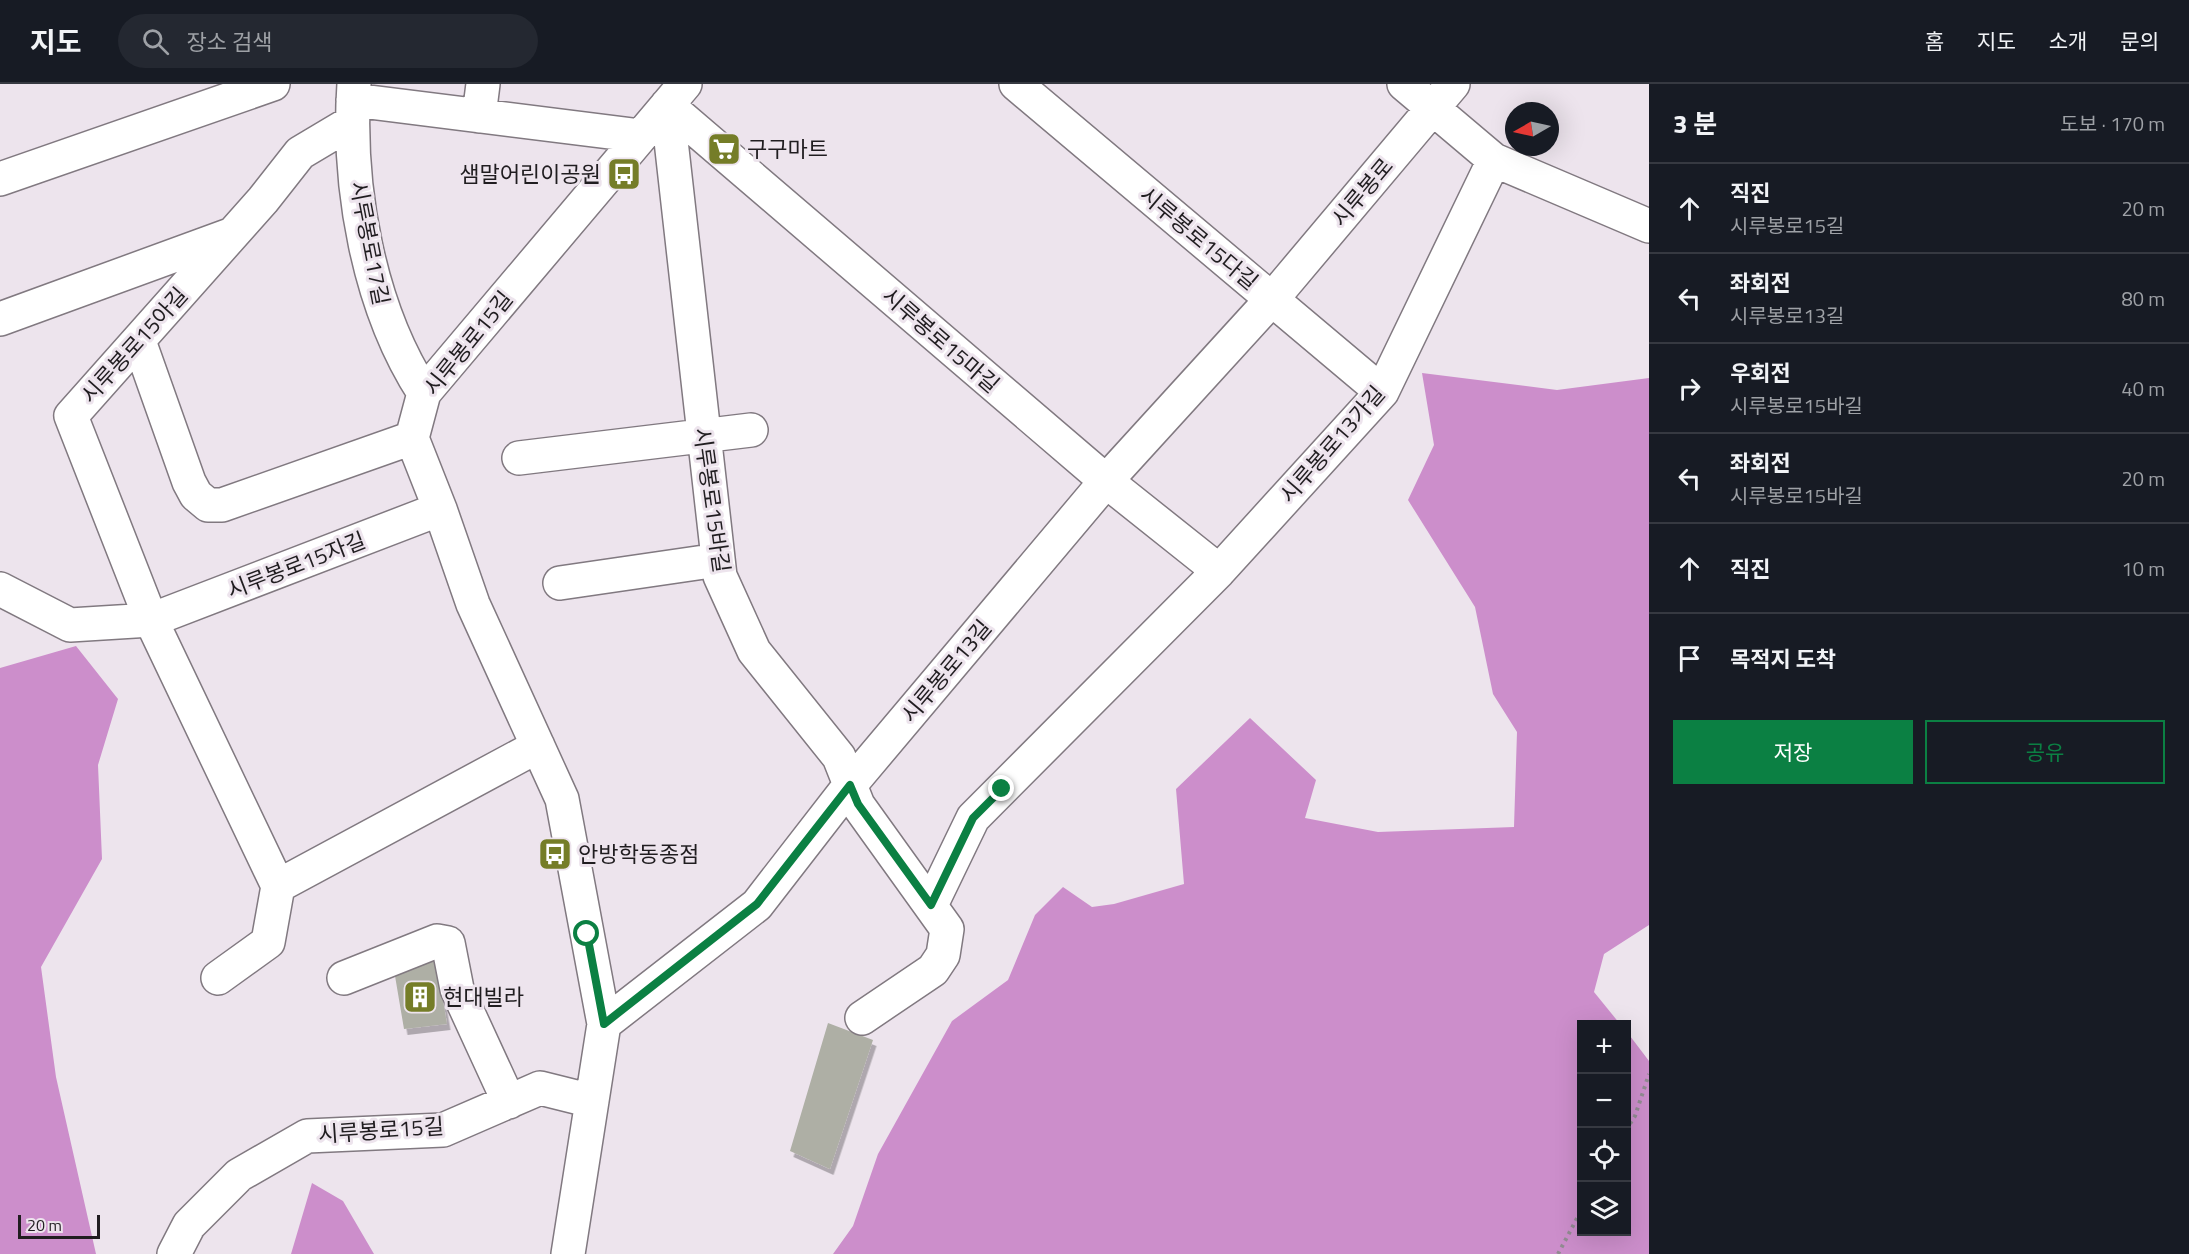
<!DOCTYPE html>
<html lang="ko">
<head>
<meta charset="utf-8">
<style>
  :root { --surface:#171b24; --page:#242831; --text:#f1f3f6; --muted:#9ea1a6; --line:#363941; --accent:#0b8043 }
  body { margin:0; font-family:"Titillium Web","Noto Sans KR",sans-serif; background:var(--page); color:var(--text) }
  .controls { position:absolute; right:18px; bottom:18px; display:grid; overflow:hidden; border-radius:0px; box-shadow:0 6px 24px #0002 }
  .controls button { width:54px; height:54px; display:grid; place-items:center; padding:0; border:0; border-bottom:2px solid var(--line); background:var(--surface); color:var(--text); font:30px sans-serif }
  .compass { position:absolute; left:1505px; top:18px; width:54px; height:54px; border-radius:50%; background:var(--surface); box-shadow:0 6px 24px #0002; rotate:261deg }
  .scale { position:absolute; left:18px; bottom:15px; width:82px; box-sizing:border-box; padding-left:6px; border:3px solid #201d20; border-top:0; font-size:16px; line-height:21px; white-space:nowrap; color:#201d20; -webkit-text-stroke:4px #ede4ed; paint-order:stroke }
  .stop { position:absolute; width:18px; height:18px; margin:-14px; border:4px solid #0b8043; border-radius:50%; background:#fff }
  .stop.end { background:#0b8043; border-color:#fff; box-shadow:0 2px 6px #0008 }
  .list { margin:0; padding:0; list-style:none }
  h2 { display:flex; justify-content:space-between; align-items:center; height:78px; margin:0; padding:0 24px; font-size:26px }
  h2 small { font-size:20px; font-weight:400; color:var(--muted) }
  .list li { display:grid; grid-template-columns:39px 1fr auto; gap:18px; align-items:center; box-sizing:border-box; height:90px; padding:0 24px; border-top:2px solid var(--line) }
  .list b { display:block; font-size:22px; white-space:nowrap }
  .list p { margin:0; font-size:20px; white-space:nowrap; color:var(--muted) }
  .list em { font-size:20px; font-style:normal; color:var(--muted) }
  .actions { display:flex; gap:12px; padding:18px 24px }
  .actions a { flex:1; padding:14px 0; border:2px solid var(--accent); border-radius:0px; text-align:center; font-size:21px; color:var(--accent) }
  .actions .main { background:var(--accent); color:#fff }
  .icon { flex:none; width:33px; height:33px; fill:none; stroke:currentColor; stroke-width:2; stroke-linecap:round; stroke-linejoin:round }
  .map { position:relative; flex:none; width:1649px; height:1170px; overflow:hidden }
  header { display:flex; align-items:center; gap:36px; box-sizing:border-box; height:84px; padding:0 30px; background:var(--surface); border-bottom:2px solid var(--line) }
  header strong { font-size:28px }
  nav { display:flex; gap:33px; margin-inline-start:auto; font-size:21px }
  .search { width:420px; height:54px; background:var(--page); display:flex; align-items:center; gap:15px; box-sizing:border-box; padding:0 21px; border-radius:33px; color:var(--muted); font-size:22px }
  main { display:flex }
  aside { flex:1; background:var(--surface) }
  .map>svg:first-child { display:block }
</style>
</head>
<body>
<header>
<strong>지도</strong>
<div class="search"><svg class="icon" aria-label="search" viewBox="0 0 24 24"><circle cx="10" cy="10" r="6"/><path d="M15 15l6 6"/></svg>장소 검색</div>
<nav><a>홈</a><a>지도</a><a>소개</a><a>문의</a></nav>
</header>
<main>
<div class="map">
<svg width="1649" height="1170" viewBox="0 0 1649 1170">
  <defs>
    <filter id="shadow"><feDropShadow dx="3.5" dy="6" stdDeviation="0" flood-color="#0004"/></filter>
  </defs>
  <rect width="100%" height="100%" fill="#ede4ed"/>
  <path fill="#cc8ecb" d="M1422,289l135,17 92,-12v547l-45,29 -10,38 26,32h-38v208h44l1,-200 22,29v193h-816l20,-28 25,-72 74,-133 56,-41 27,-65 28,-28 29,20 22,-3 70,-20 -8,-95 74,-71 66,62 -11,38 73,14 136,-5 3,-95 -24,-38 -18,-87 -67,-107 26,-55z
    M76,562l42,53 -20,66 4,94 -61,108 15,110 40,177h-96v-586z
    M312,1099l31,18 31,53h-83z"/>
  <path fill="#aeafa5" filter="url(#shadow)" d="M436,875l11,65 -43,5 -10,-59z
    M828,939l45,17 -43,129 -40,-18z"/>
  <g fill="none" stroke-linecap="round" stroke-linejoin="round">
    <defs>
      <path id="minor" d="M354,0c-7,102 14,223 70,309
        M1016,0l366,308
        M1404,0l90,76 155,66
        M353,16l288,36
        M667,21l53,471 34,75 85,106 19,48 89,124 -4,26 -10,15 -71,48
        M667,21l439,376 113,90
        M479,32l4,-32
        M0,95l273,-95
        M0,235l230,-84
        M139,257l50,141 7,13 12,10h14l190,-67
        M519,374l232,-28
        M560,499l158,-23
        M0,505l70,36 81,-5 289,-111
        M278,802l-127,-266 -80,-204 192,-216 37,-47 52,-31
        M931,821l42,-87 246,-247 163,-179 112,-232
        M218,894l50,-36 10,-56 260,-140
        M344,894l93,-37 11,2 9,46 52,113
        M604,940l153,-119 93,-120 256,-304 166,-182 181,-215
        M174,1170l15,-29 50,-50 68,-39 136,-6 97,-42 52,13
        M568,1170l36,-230 -42,-225 -89,-195 -33,-95 -28,-71 12,-45 261,-309"/>
    </defs>
    <use href="#minor" stroke="#817980" stroke-width="36"/>
    <path stroke="#918b91" stroke-width="4" stroke-dasharray="3 4.5" stroke-linecap="butt" d="M1626,1046l9,-14 14,-42
      M1558,1170l24,-45"/>
    <use href="#minor" stroke="#fff" stroke-width="33"/>
  </g>
  <g fill="none" stroke-linecap="round" stroke-linejoin="round">
    <path stroke="#0b8043" stroke-width="8" d="M587,850l17,90 153,-120 93,-119 8,19 73,101 42,-87 29,-29"/>
  </g>
  <defs>
    <symbol id="supermarket-square" viewBox="-11 -11 22 22"><rect x="-9" y="-9" width="18" height="18" rx="4" fill="#757d28" stroke="#ede4ed"/><path d="M-6-5.5h2.5l.6 2H6L4.5 2H-2.5L-4.4-4H-6ZM-1.5 3.2a1.3 1.3 0 1 0 .1 0ZM3 3.2a1.3 1.3 0 1 0 .1 0Z" fill="#fff"/></symbol>
    <symbol id="bus-square" viewBox="-11 -11 22 22"><rect x="-9" y="-9" width="18" height="18" rx="4" fill="#757d28" stroke="#ede4ed"/><path d="M-5-6H5V4H4V6H2V4H-2V6H-4V4H-5ZM-3.5-4V0h7V-4ZM-3.5 1.2v1.5H-2V1.2ZM2 1.2v1.5H3.5V1.2Z" fill="#fff"/></symbol>
    <symbol id="building-square" viewBox="-11 -11 22 22"><rect x="-9" y="-9" width="18" height="18" rx="4" fill="#757d28" stroke="#ede4ed"/><path d="M-4-6H4V6H1V3H-1V6H-4ZM-2.5-4.3h1.7v1.8h-1.7ZM.8-4.3h1.7v1.8H.8ZM-2.5-1h1.7V.8h-1.7ZM.8-1h1.7V.8H.8Z" fill="#fff"/></symbol>
  </defs>
  <g fill-rule="evenodd">
    <use href="#supermarket-square" x="705" y="46" width="38" height="38"/>
    <use href="#bus-square" x="605" y="71" width="38" height="38"/>
    <use href="#bus-square" x="536" y="751" width="38" height="38"/>
    <use href="#building-square" x="401" y="894" width="38" height="38"/>
  </g>
  <g text-anchor="middle" dominant-baseline="central" stroke-width="6" stroke-linejoin="round" paint-order="stroke">
    <g font-size="22" fill="#201d20" stroke="#ede4ed" text-anchor="start">
      <text x="747" y="65">구구마트</text>
      <text x="601" y="90" text-anchor="end">샘말어린이공원</text>
      <text x="578" y="770">안방학동종점</text>
      <text x="443" y="913">현대빌라</text>
    </g>
    <g font-size="22" fill="#201d20" stroke="#ede4ed">
      <text transform="translate(1362 108) rotate(-50)">시루봉로</text>
      <text transform="translate(1199 154) rotate(40)">시루봉로15다길</text>
      <text transform="translate(370 159) rotate(79)">시루봉로17길</text>
      <text transform="translate(941 256) rotate(41)">시루봉로15마길</text>
      <text transform="translate(468 259) rotate(-51)">시루봉로15길</text>
      <text transform="translate(134 261) rotate(-48)">시루봉로15아길</text>
      <text transform="translate(1332 360) rotate(-49)">시루봉로13가길</text>
      <text transform="translate(712 416) rotate(82)">시루봉로15바길</text>
      <text transform="translate(296 481) rotate(-21)">시루봉로15자길</text>
      <text transform="translate(946 587) rotate(-50)">시루봉로13길</text>
      <text transform="translate(381 1046) rotate(-4)">시루봉로15길</text>
    </g>
  </g>
</svg>
<div class="controls">
<button>+</button>
<button>−</button>
<button><svg class="icon" aria-label="locate" viewBox="0 0 24 24"><circle cx="12" cy="12" r="6"/><path d="M12 2v4M12 18v4M2 12h4M18 12h4"/></svg></button>
<button><svg class="icon" aria-label="layers" viewBox="0 0 24 24"><path d="M12 4l9 5-9 5-9-5zM3 14l9 5 9-5"/></svg></button>
</div>
<svg class="compass" viewBox="-18 -18 36 36"><path d="M0-13l5 13h-10z" fill="#e53935"/><path d="M0 13l5-13h-10z" fill="#9ea1a6"/></svg>
<div class="scale">20 m</div>
<div class="stop" style="left:587px;top:850px"></div>
<div class="stop end" style="left:1002px;top:705px"></div>
</div>
<aside>
<h2>3 분<small>도보 · 170 m</small></h2>
<ul class="list">
<li><svg class="icon" aria-label="ahead" viewBox="0 0 24 24"><path d="M12 20V5M6 11l6-6 6 6"/></svg><div><b>직진</b><p>시루봉로15길</p></div><em>20 m</em></li>
<li><svg class="icon" aria-label="left" viewBox="0 0 24 24"><path d="M17 20v-9H6M10 6l-5 5 5 5"/></svg><div><b>좌회전</b><p>시루봉로13길</p></div><em>80 m</em></li>
<li><svg class="icon" aria-label="right" viewBox="0 0 24 24"><path d="M7 20v-9h11M14 6l5 5-5 5"/></svg><div><b>우회전</b><p>시루봉로15바길</p></div><em>40 m</em></li>
<li><svg class="icon" aria-label="left" viewBox="0 0 24 24"><path d="M17 20v-9H6M10 6l-5 5 5 5"/></svg><div><b>좌회전</b><p>시루봉로15바길</p></div><em>20 m</em></li>
<li><svg class="icon" aria-label="ahead" viewBox="0 0 24 24"><path d="M12 20V5M6 11l6-6 6 6"/></svg><div><b>직진</b></div><em>10 m</em></li>
<li><svg class="icon" aria-label="arrive" viewBox="0 0 24 24"><path d="M6 21V4h12l-3 4 3 4H6"/></svg><div><b>목적지 도착</b></div></li>
</ul>
<div class="actions"><a class="main">저장</a><a>공유</a></div>
</aside>
</main>
</body>
</html>
